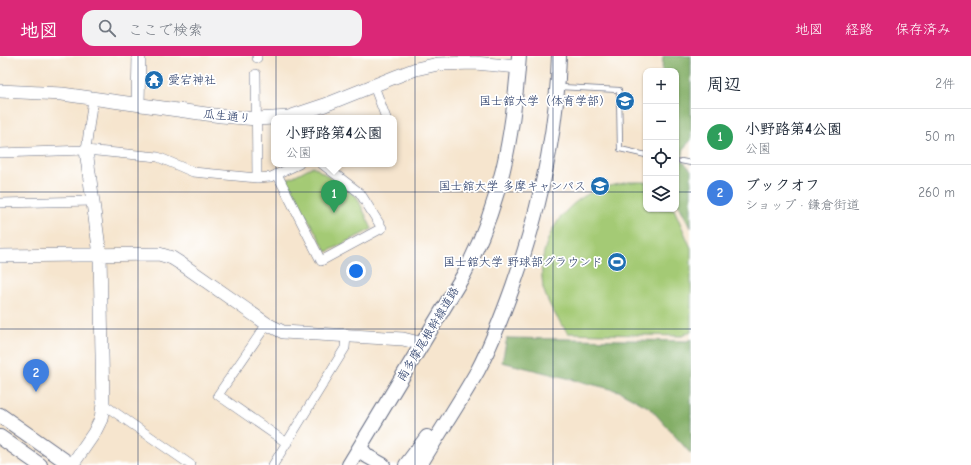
<!DOCTYPE html>
<html lang="ja">
<head>
<meta charset="utf-8">
<style>
  :root { --surface:#fff; --page:#f2f2f3; --text:#1f2937; --muted:#747a83; --line:#e0e1e3; --accent:#db2777 }
  body { margin:0; font-family:"Comic Neue","Klee One",sans-serif; background:var(--page); color:var(--text) }
  .controls { position:absolute; right:12px; top:12px; display:grid; overflow:hidden; border-radius:8px; box-shadow:0 1px 3px #0004 }
  .controls button { width:36px; height:36px; display:grid; place-items:center; padding:0; border:0; border-bottom:1px solid var(--line); background:var(--surface); color:var(--text); font:20px sans-serif }
  .you { position:absolute; left:356px; top:215px; width:14px; height:14px; margin:-10px; border:3px solid #fff; border-radius:50%; background:#1a73e8; box-shadow:0 0 0 6px #1a73e833 }
  .badge { display:grid; place-items:center; width:26px; height:26px; border-radius:50%; background:var(--accent); color:#fff; font-size:13px; font-weight:700 }
  .pin { position:absolute; translate:-50% -33px; filter:drop-shadow(0 1px 2px #0008) }
  .pin::after { content:''; position:absolute; top:21px; width:14px; height:12px; background:inherit; clip-path:polygon(0 0,100% 0,50% 100%) }
  .popup { position:absolute; left:271px; top:59px; width:126px; height:52px; box-sizing:border-box; display:grid; place-content:center; border-radius:8px; background:var(--surface); filter:drop-shadow(0 1px 3px #0005); font-size:13px; white-space:nowrap; color:var(--muted) }
  .popup b { font-size:15px; color:var(--text) }
  .popup::after { content:''; position:absolute; left:50%; top:100%; margin-left:-8px; border:8px solid transparent; border-top-color:var(--surface) }
  .list { margin:0; padding:0; list-style:none }
  h2 { display:flex; justify-content:space-between; align-items:center; height:52px; margin:0; padding:0 16px; font-size:17px }
  h2 small { font-size:13px; font-weight:400; color:var(--muted) }
  .list li { display:grid; grid-template-columns:26px 1fr auto; gap:12px; align-items:center; box-sizing:border-box; height:56px; padding:0 16px; border-top:1px solid var(--line) }
  .list b { display:block; font-size:15px; white-space:nowrap }
  .list p { margin:0; font-size:13px; white-space:nowrap; color:var(--muted) }
  .list em { font-size:13px; font-style:normal; color:var(--muted) }
  .icon { flex:none; width:22px; height:22px; fill:none; stroke:currentColor; stroke-width:2; stroke-linecap:round; stroke-linejoin:round }
  .map { position:relative; flex:none; width:691px; height:409px; overflow:hidden }
  header { display:flex; align-items:center; gap:24px; box-sizing:border-box; height:56px; padding:0 20px; background:var(--accent); color:#fff }
  header strong { font-size:19px }
  nav { display:flex; gap:22px; margin-inline-start:auto; font-size:14px }
  .search { width:280px; height:36px; background:var(--page); display:flex; align-items:center; gap:10px; box-sizing:border-box; padding:0 14px; border-radius:12px; color:var(--muted); font-size:15px }
  main { display:flex }
  aside { flex:1; background:var(--surface) }
  .map>svg:first-child { display:block }
</style>
</head>
<body>
<header>
<strong>地図</strong>
<div class="search"><svg class="icon" aria-label="search" viewBox="0 0 24 24"><circle cx="10" cy="10" r="6"/><path d="M15 15l6 6"/></svg>ここで検索</div>
<nav><a>地図</a><a>経路</a><a>保存済み</a></nav>
</header>
<main>
<div class="map">
<svg width="691" height="409" viewBox="0 0 691 409">
  <rect width="100%" height="100%" fill="#fff"/>
  <filter id="ink" filterUnits="userSpaceOnUse"><feTurbulence type="fractalNoise" baseFrequency=".025" numOctaves="2"/><feDisplacementMap in="SourceGraphic" scale="8" xChannelSelector="R" yChannelSelector="G"/><feConvolveMatrix kernelMatrix="1 2 1 2 8 2 1 2 1" color-interpolation-filters="sRGB"/></filter>
  <filter id="wash" filterUnits="userSpaceOnUse"><feTurbulence type="fractalNoise" baseFrequency=".012" numOctaves="4" result="noise"/><feDisplacementMap in="SourceGraphic" scale="16" xChannelSelector="R" yChannelSelector="G"/><feGaussianBlur stdDeviation="0.9" result="paint"/><feColorMatrix in="noise" values="0 0 0 0 0 0 0 0 0 0 0 0 0 0 0 0 0 1.4 0 .05"/><feComposite in="paint" operator="in"/></filter>
  <g filter="url(#wash)">
    <rect width="100%" height="100%" fill="#f6e5ce"/>
    <path fill="#a4ca74" stroke="#607c69" d="M313,110l44,31 15,32 -45,23 -41,-72z
      M629,126h17v27h28l17,39v83l-9,5 -114,-3c-10,-13 -19,-27 -24,-42 -2,-4 -1,-9 -2,-13 -3,-33 16,-68 46,-84 13,-7 27,-9 41,-12z"/>
    <path fill="#83ae66" stroke="#4f6e62" d="M663,0h28v84l-7,8 -2,12 9,10v58l-15,-28v-129h-14z
      M507,282l180,3 4,-2v115l-41,-46 -31,-17 -117,-29z"/>
  </g>
  <g filter="url(#ink)">
    <g fill="none" stroke-linecap="round" stroke-linejoin="round">
      <defs>
        <path id="lane" d="M560,31l59,3 1,59 26,6
          M681,105l10,2"/>
        <path id="street" d="M257,0v2
          M256,18l1,104
          M374,30l12,32
          M86,94l7,-52
          M0,97l86,-3 72,7 35,15 64,6 14,-1 28,-13
          M277,118l44,87 61,-33 -22,-35 -38,-29
          M0,147l93,-2
          M267,268l-49,71 69,48
          M103,348l88,61
          M273,409l72,-117 1,-12"/>
        <path id="secondary" d="M0,35l62,3 159,22 36,3 32,-2 36,-12 70,-28 21,-8 22,-5 37,-1 43,4
          M138,48l1,-48
          M0,200l159,-2 13,4 11,7 84,59 16,8 120,7 20,5
          M72,409l22,-32 7,-14 2,-15 -3,-149 -14,-105"/>
        <path id="primary" d="M0,359l71,50
          M0,381l40,28
          M360,391l7,9 16,9
          M349,409l114,-189c38,-71 50,-140 56,-220
          M406,409l21,-28
          M420,409c19,-32 40,-63 58,-95 14,-27 25,-56 35,-84 26,-74 44,-151 46,-230"/>
      </defs>
      <use href="#lane" stroke="#686f85" stroke-width="6"/>
      <use href="#street" stroke="#686f85" stroke-width="10"/>
      <use href="#secondary" stroke="#686f85" stroke-width="14"/>
      <use href="#primary" stroke="#686f85" stroke-width="16"/>
      <use href="#lane" stroke="#fff" stroke-width="4.5"/>
      <use href="#street" stroke="#fff" stroke-width="9"/>
      <use href="#secondary" stroke="#fff" stroke-width="13"/>
      <use href="#primary" stroke="#fff" stroke-width="14"/>
    </g>
  </g>
  <path fill="none" stroke="#1b2f5e" stroke-width="1" stroke-opacity="0.55" d="M138,0v409M276,0v409M415,0v409M553,0v409M0,136h646M676,136h15M0,273h691"/>
  <defs>
    <symbol id="temple-disc" viewBox="-11 -11 22 22"><circle r="9.5" fill="#1f6fb2" stroke="#fff"/><path d="M0-6L5-2H3V0L6.5 2.5H4V6H1.5V3h-3V6H-4V2.5H-6.5L-3 0V-2H-5Z" fill="#fff"/></symbol>
    <symbol id="university-disc" viewBox="-11 -11 22 22"><circle r="9.5" fill="#1f6fb2" stroke="#fff"/><path d="M0-5L7-2L0 1L-7-2ZM-4 1L0 2.5L4 1V4Q0 6-4 4Z" fill="#fff"/></symbol>
    <symbol id="stadium-disc" viewBox="-11 -11 22 22"><circle r="9.5" fill="#1f6fb2" stroke="#fff"/><path d="M0-5a6.5 5 0 1 0 0 10a6.5 5 0 1 0 0-10ZM-3.5-1.8h7v3.6h-7Z" fill="#fff"/></symbol>
  </defs>
  <g fill-rule="evenodd">
    <use href="#temple-disc" x="143" y="13" width="22" height="22"/>
    <use href="#university-disc" x="614" y="34" width="22" height="22"/>
    <use href="#university-disc" x="589" y="119" width="22" height="22"/>
    <use href="#stadium-disc" x="606" y="195" width="22" height="22"/>
  </g>
  <g text-anchor="middle" dominant-baseline="central" stroke-width="3.5" stroke-linejoin="round" paint-order="stroke">
    <g font-size="12" fill="#1b2f5e" stroke="#fff" text-anchor="end">
      <text x="168" y="24" text-anchor="start">愛宕神社</text>
      <text x="611" y="45">国士舘大学（体育学部）</text>
      <text x="586" y="130">国士舘大学 多摩キャンパス</text>
      <text x="603" y="206">国士舘大学 野球部グラウンド</text>
    </g>
    <g font-size="12" fill="#1b2f5e" stroke="#fff">
      <text transform="translate(227 60) rotate(6)">瓜生通り</text>
      <text transform="translate(428 278) rotate(-59)">南多摩尾根幹線道路</text>
    </g>
  </g>
</svg>
<div class="controls">
<button>+</button>
<button>−</button>
<button><svg class="icon" aria-label="locate" viewBox="0 0 24 24"><circle cx="12" cy="12" r="6"/><path d="M12 2v4M12 18v4M2 12h4M18 12h4"/></svg></button>
<button><svg class="icon" aria-label="layers" viewBox="0 0 24 24"><path d="M12 4l9 5-9 5-9-5zM3 14l9 5 9-5"/></svg></button>
</div>
<div class="you"></div>
<div class="pin badge" style="left:334px;top:157px;background:#2e9e5b">1</div>
<div class="popup"><b>小野路第4公園</b>公園</div>
<div class="pin badge" style="left:36px;top:336px;background:#3f7fe0">2</div>
</div>
<aside>
<h2>周辺<small>2件</small></h2>
<ul class="list">
<li><span class="badge" style="background:#2e9e5b">1</span><div><b>小野路第4公園</b><p>公園</p></div><em>50 m</em></li>
<li><span class="badge" style="background:#3f7fe0">2</span><div><b>ブックオフ</b><p>ショップ · 鎌倉街道</p></div><em>260 m</em></li>
</ul>
</aside>
</main>
</body>
</html>
